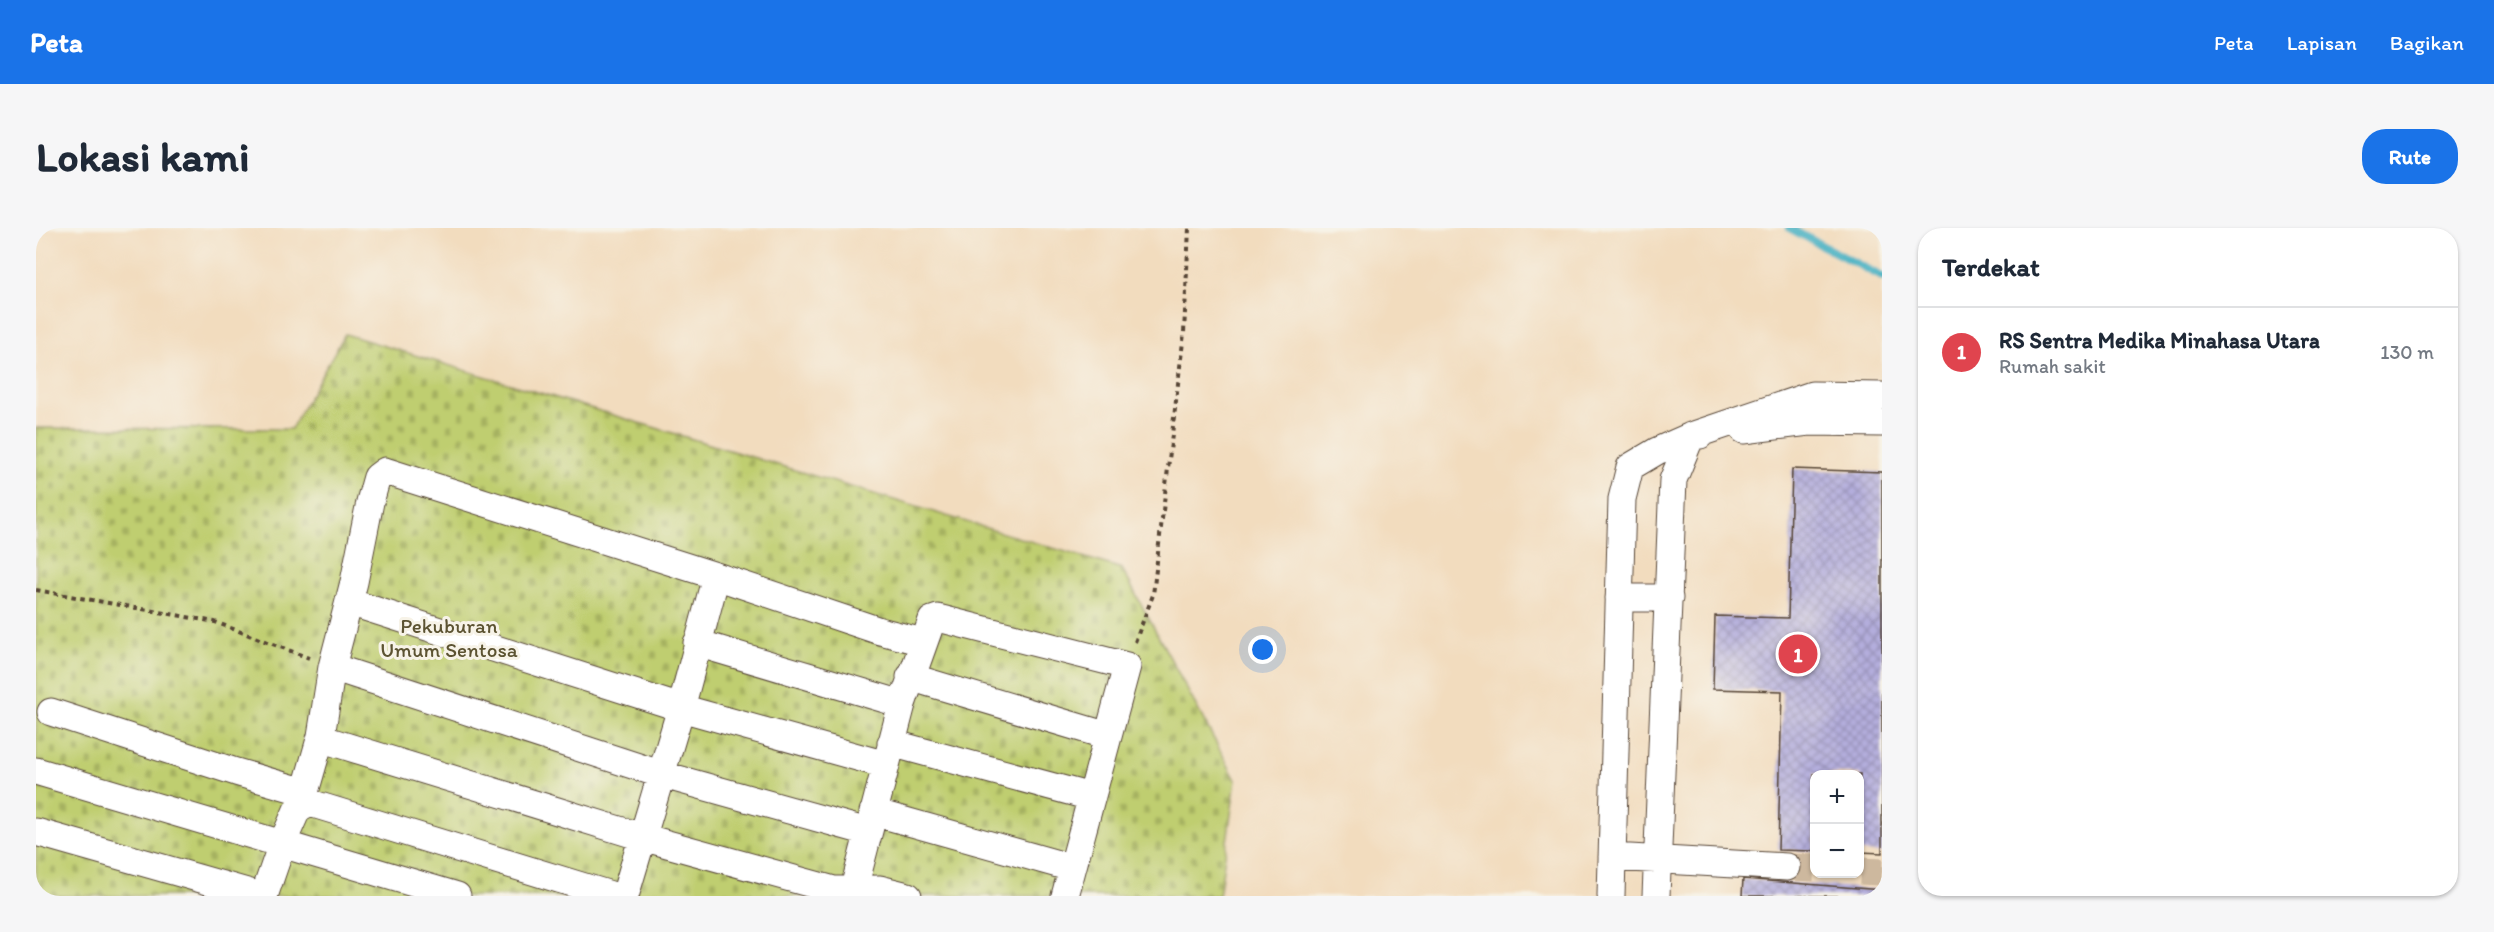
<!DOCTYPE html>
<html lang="id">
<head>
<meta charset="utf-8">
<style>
  :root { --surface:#fff; --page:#f6f6f7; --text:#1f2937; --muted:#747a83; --line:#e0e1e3; --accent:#1a73e8 }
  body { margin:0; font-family:Itim,sans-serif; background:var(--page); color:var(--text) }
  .controls { position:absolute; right:18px; bottom:18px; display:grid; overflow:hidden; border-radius:12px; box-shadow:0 2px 4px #0004 }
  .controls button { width:54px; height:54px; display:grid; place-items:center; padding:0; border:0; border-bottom:2px solid var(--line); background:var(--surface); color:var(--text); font:30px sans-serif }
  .you { position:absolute; left:1227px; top:422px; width:21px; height:21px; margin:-15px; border:4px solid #fff; border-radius:50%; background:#1a73e8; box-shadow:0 0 0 9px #1a73e833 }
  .badge { display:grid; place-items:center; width:39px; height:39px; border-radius:50%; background:var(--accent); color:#fff; font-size:20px; font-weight:700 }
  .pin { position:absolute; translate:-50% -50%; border:3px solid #fff; box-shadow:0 2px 6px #0006 }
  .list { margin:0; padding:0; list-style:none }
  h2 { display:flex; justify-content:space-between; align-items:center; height:78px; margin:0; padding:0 24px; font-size:26px }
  h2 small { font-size:20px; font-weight:400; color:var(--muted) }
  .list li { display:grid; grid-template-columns:39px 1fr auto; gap:18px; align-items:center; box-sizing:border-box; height:90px; padding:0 24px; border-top:2px solid var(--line) }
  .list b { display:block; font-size:22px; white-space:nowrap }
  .list p { margin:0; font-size:20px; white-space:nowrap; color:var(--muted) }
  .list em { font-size:20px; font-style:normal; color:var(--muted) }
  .map { position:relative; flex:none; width:1846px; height:668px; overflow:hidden; border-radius:24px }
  header { display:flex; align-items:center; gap:36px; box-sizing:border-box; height:84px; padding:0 30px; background:var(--accent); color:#fff }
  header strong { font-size:28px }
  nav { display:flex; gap:33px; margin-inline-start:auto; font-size:21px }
  .intro { display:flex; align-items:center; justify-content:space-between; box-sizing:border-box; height:144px; padding:0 36px }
  h1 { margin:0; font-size:42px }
  .button { padding:15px 27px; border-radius:24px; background:var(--accent); color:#fff; font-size:21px; font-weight:700 }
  main { display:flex; gap:36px; padding:0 36px }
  aside { flex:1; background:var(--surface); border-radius:24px; box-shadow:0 2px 4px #0004 }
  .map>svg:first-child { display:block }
</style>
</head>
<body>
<header>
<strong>Peta</strong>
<nav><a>Peta</a><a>Lapisan</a><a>Bagikan</a></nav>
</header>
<div class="intro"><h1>Lokasi kami</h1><a class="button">Rute</a></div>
<main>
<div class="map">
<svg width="1846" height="668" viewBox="0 0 1846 668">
  <defs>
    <pattern id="cemetery-stones" width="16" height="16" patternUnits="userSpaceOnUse" patternTransform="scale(1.5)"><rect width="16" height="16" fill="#bfce70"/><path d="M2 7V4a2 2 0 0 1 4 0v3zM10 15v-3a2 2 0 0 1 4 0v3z" fill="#a5b161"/></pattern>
    <pattern id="building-cross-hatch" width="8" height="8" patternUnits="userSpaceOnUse" patternTransform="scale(1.5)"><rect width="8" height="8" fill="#b4aedd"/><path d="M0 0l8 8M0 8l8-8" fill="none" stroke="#948eb3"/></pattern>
  </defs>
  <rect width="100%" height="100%" fill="#f7f3e8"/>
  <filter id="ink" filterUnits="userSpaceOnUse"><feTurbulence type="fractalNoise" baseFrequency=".0167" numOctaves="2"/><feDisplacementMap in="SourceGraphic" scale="12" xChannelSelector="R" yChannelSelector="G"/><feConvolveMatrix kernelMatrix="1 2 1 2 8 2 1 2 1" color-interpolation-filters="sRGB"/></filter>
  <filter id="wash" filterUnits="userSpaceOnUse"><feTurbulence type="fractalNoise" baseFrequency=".008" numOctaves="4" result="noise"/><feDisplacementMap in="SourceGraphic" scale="24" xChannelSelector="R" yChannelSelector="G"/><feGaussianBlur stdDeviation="1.35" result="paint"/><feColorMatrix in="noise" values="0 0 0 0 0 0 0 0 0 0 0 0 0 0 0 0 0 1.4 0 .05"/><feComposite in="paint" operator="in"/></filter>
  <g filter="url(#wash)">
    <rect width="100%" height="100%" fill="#f2dcbe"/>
    <path fill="url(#cemetery-stones)" stroke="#7d7c47" stroke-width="1.5" d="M309,106l777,235 114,211 -17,116h-1183v-468l255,1z"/>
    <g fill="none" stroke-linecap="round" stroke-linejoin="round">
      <path stroke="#44b0c2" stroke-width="8" d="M1753,0l93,49"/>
    </g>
    <g id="blocks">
      <path fill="url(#building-cross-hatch)" d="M1756,241l90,3v381l-22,-1v-78h-46v77l-36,-1 4,-159 -69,-2 2,-73 73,2z
        M1707,651l139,11v6h-140z"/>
    </g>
  </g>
  <g filter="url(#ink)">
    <use href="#blocks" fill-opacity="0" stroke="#564536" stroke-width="1.5"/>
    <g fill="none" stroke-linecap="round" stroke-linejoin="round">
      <path stroke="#cdb89e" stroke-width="27" stroke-dasharray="27 14" stroke-linecap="butt" d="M1751,639l27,1
        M1824,643l22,1"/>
      <defs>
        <path id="minor" d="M1708,202l65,-8 73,1
          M1583,370h50
          M313,374l332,106 205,57
          M661,415l205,61
          M296,439l328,107 208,58
          M874,449l198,59
          M15,484l185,60 69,20 16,-56 11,-69 22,-85 16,-80 7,-25 8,-6 331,105
          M285,508l8,5 313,96 192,53 46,-1 28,7
          M855,515l200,54
          M0,543l246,73 15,-34 13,-7 304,93
          M837,584l199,56
          M0,604l225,64
          M1576,629l175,10
          M228,668l18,-52 175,52
          M589,668l56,-188 35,-132 164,55 43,11
          M816,668l50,-192 30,-84 6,-2 189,48 -62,230
          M1575,668l11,-397 8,-32 27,-16 34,-15 121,-41 70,1
          M1620,668l17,-416 18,-44 9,-1"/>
      </defs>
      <use href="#minor" stroke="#564536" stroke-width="29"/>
      <path stroke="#564536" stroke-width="4" stroke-dasharray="4.5 4.5" stroke-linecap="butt" d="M0,362l179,32 94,36
        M1099,414l18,-47 31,-262 5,-105"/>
      <use href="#minor" stroke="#fff" stroke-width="27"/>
    </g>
  </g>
  <g text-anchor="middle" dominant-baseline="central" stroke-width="6" stroke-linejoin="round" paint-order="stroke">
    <g font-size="21" fill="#5c5332" stroke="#f7f3e8">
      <text x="413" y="397">Pekuburan<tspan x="413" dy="24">Umum Sentosa</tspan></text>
    </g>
  </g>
</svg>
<div class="controls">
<button>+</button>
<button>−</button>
</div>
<div class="you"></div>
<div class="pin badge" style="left:1762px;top:426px;background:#e0444e">1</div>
</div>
<aside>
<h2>Terdekat<small></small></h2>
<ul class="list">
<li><span class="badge" style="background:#e0444e">1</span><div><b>RS Sentra Medika Minahasa Utara</b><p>Rumah sakit</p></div><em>130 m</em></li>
</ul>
</aside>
</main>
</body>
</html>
